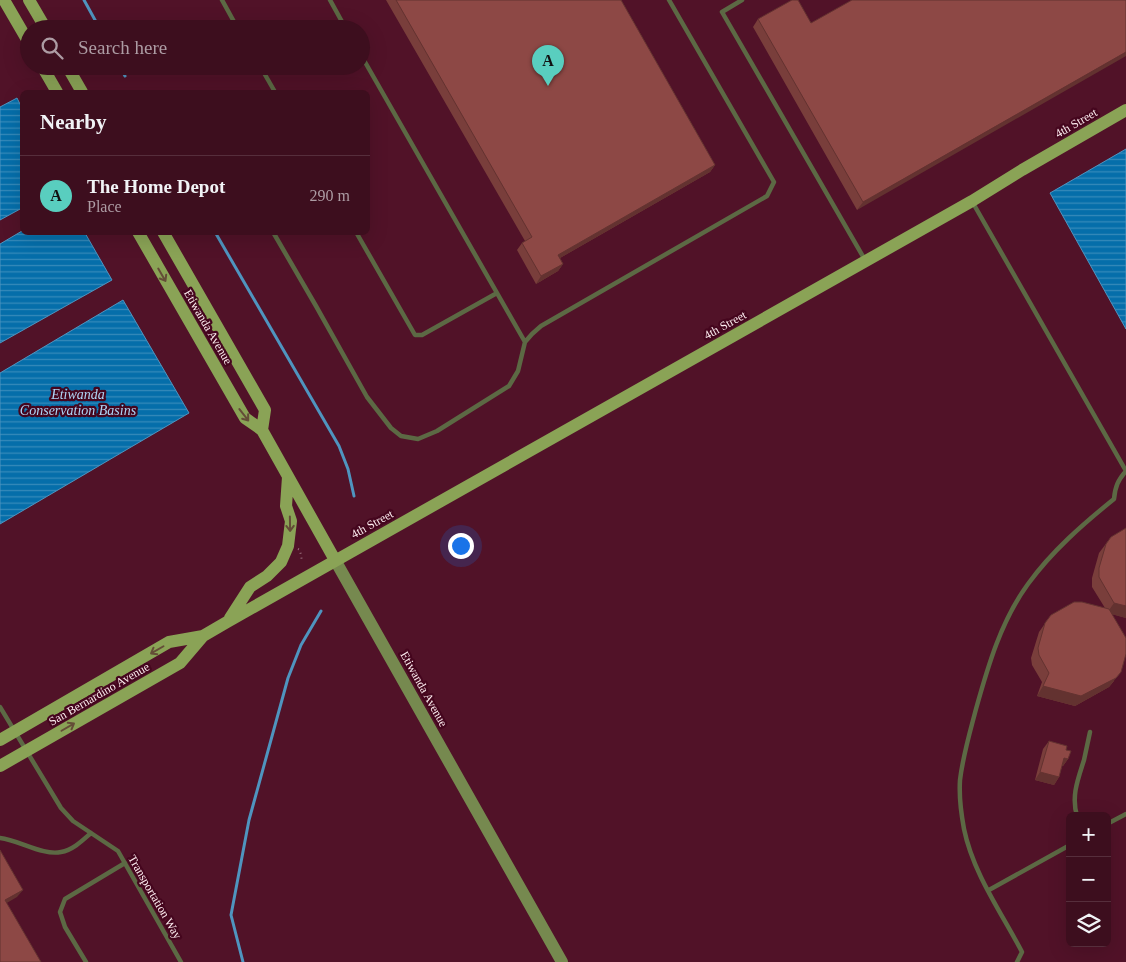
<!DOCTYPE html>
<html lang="en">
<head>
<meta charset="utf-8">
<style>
  :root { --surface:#3d0e1e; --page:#481c2b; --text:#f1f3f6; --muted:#ad9ca4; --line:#562e3c; --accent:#59cebf }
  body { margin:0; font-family:"Times New Roman",serif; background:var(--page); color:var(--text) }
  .controls { position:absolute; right:15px; bottom:15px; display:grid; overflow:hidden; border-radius:8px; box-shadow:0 5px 20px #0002 }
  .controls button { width:45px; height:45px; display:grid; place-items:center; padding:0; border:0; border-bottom:1px solid var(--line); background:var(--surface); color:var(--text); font:25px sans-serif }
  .you { position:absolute; left:460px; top:545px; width:18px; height:18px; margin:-12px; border:4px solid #fff; border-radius:50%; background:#1a73e8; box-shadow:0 0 0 8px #1a73e833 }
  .badge { display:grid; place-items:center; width:32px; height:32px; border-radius:50%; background:var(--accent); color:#111; font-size:16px; font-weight:700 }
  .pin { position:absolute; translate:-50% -41px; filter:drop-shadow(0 1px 2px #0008) }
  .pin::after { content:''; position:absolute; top:26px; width:18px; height:15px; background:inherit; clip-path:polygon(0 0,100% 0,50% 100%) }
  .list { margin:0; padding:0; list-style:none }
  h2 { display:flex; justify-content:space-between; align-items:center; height:65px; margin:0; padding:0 20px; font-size:21px }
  h2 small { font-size:16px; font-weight:400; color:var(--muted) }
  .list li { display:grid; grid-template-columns:32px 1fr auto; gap:15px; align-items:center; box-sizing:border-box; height:80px; padding:0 20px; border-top:1px solid var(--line) }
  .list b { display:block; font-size:19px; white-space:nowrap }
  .list p { margin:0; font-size:16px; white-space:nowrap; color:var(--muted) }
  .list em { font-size:16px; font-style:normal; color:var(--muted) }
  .icon { flex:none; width:28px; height:28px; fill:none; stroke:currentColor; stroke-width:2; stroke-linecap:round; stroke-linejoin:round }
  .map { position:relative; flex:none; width:1126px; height:962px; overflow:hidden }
  .search { position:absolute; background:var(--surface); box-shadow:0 5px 20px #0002; left:20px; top:20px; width:350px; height:55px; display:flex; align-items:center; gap:12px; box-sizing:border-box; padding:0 18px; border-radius:28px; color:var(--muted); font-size:19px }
  .panel { position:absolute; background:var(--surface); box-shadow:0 5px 20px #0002; left:20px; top:90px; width:350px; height:145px; border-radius:8px }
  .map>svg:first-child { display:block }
</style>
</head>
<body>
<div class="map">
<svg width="1126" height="962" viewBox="0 0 1126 962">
  <defs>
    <pattern id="water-rules" width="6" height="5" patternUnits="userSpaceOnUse" patternTransform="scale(1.25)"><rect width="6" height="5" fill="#056eaa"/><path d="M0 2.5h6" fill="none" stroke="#378aba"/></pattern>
  </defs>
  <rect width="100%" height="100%" fill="#511228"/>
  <path fill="url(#water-rules)" stroke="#4f94bf" d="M17,98l5,10v100l-22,12v-113z
    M1126,149v180l-76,-136z
    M22,231v1l63,1 27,47 -112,63v-99z
    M123,300l66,113 -189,111v-151z"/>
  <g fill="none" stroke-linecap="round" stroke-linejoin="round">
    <path stroke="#4f94bf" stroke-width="3" d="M84,0l16,29
      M120,66l5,10
      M215,232l124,214 9,23 6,27
      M243,962l-12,-47 18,-95 39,-142 13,-33 20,-34"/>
    <path stroke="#9a6f7d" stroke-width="2" stroke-dasharray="1 4" stroke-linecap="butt" d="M298,549l2,1 2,11"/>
    <path stroke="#5c6944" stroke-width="4.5" d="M222,0l16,29
      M330,0l16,29
      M742,0l-20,12 143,248
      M361,55l164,287
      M260,66l15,26
      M973,203l153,268
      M273,232l43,74 51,91 24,31 10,8 17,3 19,-8 72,-45 9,-15 7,-29 7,-8 9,-8 226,-130 7,-14 -105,-182
      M356,232l59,103h7l75,-42
      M0,707l61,101 12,13 45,30 63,111
      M1077,816c-6,-20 1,-37 7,-56 2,-9 4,-19 6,-28
      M1107,824l19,-10
      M0,838c19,2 43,18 61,14 12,-2 22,-12 30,-19
      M989,890l81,-45
      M86,962l-21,-35 -5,-15 5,-13 60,-36
      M1017,962l5,-10c-21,-40 -49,-79 -58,-123 -3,-16 -5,-34 -4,-49 3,-25 10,-48 16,-71 12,-43 25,-88 52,-125 24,-33 55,-60 86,-85 1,-12 4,-19 12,-28"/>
    <path stroke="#76894f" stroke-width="12" d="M335,560l227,402"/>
    <path stroke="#8aa356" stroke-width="12" d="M4,0l25,43
      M29,0l17,29
      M42,66l15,26
      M67,66l15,26
      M138,232l107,186 17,12 73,130
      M163,232l102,178 -3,20
      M230,618l20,-31 17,-11 14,-14 7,-16 3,-25 -5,-15 2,-29
      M0,740l169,-98 34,-6 24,-14 745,-421 50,-31 104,-60
      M0,766l180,-103 23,-27"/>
  </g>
  <path fill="#793e3b" d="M386,0h235l94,165 -5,7 -150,86 3,6 -5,7 -22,13 -19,-34 5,-7 3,-2z
    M1126,0l-269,210 -104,-183 5,-8 53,4z
    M1111,537l15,81 -14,-4 2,67 -5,6 -34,19 -38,-10 5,-14 -10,-17 -1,-7 8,-26 12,-17 54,-7 -13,-21v-9l7,-25z
    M1049,741l17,9 2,9 -5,7h-1l-3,11 -5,8 -19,-5 8,-31z"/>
  <path fill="#633230" d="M1126,52v4l-269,154 6,-8z
    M715,165l-5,7 -157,90 5,-7z
    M563,264l-5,7 -22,13 5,-8z
    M1114,603l12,3v12l-19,-5z
    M1121,672l-12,15 -34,19 -38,-10 6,-10z
    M1064,758l4,1 -5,7 -4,-1z
    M1040,772l19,5 -5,8 -19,-5z
    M23,890l-6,7 -17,10 5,-7z"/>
  <path fill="#8d4845" stroke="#633230" d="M396,0h225l94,165 -157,90 5,9 -22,12 -19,-33 10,-6z
    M792,0h6l13,23 41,-23h274v52l-263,150 -105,-183z
    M1126,528v78l-12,-3 -15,-26v-9l7,-24 5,-7z
    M1074,602h8l27,7 17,29v16l-5,18 -5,6 -35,18 -38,-10 6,-13 -10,-18 -1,-7 7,-25 6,-8z
    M1049,741l18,5 -1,4 5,1 -3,8 -4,-1 -5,19 -19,-5z
    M0,850l23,40 -18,10 36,62h-41z"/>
  <defs><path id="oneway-shaft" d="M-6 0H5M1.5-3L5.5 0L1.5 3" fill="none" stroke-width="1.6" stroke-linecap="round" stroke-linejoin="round" transform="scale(1.25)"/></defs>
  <g stroke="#644d37">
    <use href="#oneway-shaft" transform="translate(162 275) rotate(60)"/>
    <use href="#oneway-shaft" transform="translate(244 415) rotate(52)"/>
    <use href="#oneway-shaft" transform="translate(290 524) rotate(89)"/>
    <use href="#oneway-shaft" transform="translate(157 650) rotate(150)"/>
    <use href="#oneway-shaft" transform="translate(68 727) rotate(-30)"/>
  </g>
  <g text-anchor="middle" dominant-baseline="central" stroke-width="4.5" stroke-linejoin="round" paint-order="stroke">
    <g font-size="12" fill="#fdecef" stroke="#45061e">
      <text transform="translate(1076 123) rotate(-30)">4th Street</text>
      <text transform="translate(725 325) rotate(-29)">4th Street</text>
      <text transform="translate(208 327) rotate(60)">Etiwanda Avenue</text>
      <text transform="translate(372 524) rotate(-29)">4th Street</text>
      <text transform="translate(424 689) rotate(61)">Etiwanda Avenue</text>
      <text transform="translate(99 694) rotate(-30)">San Bernardino Avenue</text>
      <text transform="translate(155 897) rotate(60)">Transportation Way</text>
    </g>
    <g font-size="14" font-style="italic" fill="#aed5f6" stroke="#45061e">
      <text x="78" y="394">Etiwanda<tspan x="78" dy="16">Conservation Basins</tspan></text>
    </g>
  </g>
</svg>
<div class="controls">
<button>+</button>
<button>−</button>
<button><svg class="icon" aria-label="layers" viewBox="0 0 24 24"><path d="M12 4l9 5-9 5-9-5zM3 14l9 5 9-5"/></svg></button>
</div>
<div class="you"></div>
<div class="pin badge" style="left:548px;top:86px">A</div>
<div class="search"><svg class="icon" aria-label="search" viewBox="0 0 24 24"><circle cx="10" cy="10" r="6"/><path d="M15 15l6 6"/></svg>Search here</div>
<section class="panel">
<h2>Nearby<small></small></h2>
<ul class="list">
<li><span class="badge">A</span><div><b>The Home Depot</b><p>Place</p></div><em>290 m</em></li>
</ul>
</section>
</div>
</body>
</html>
